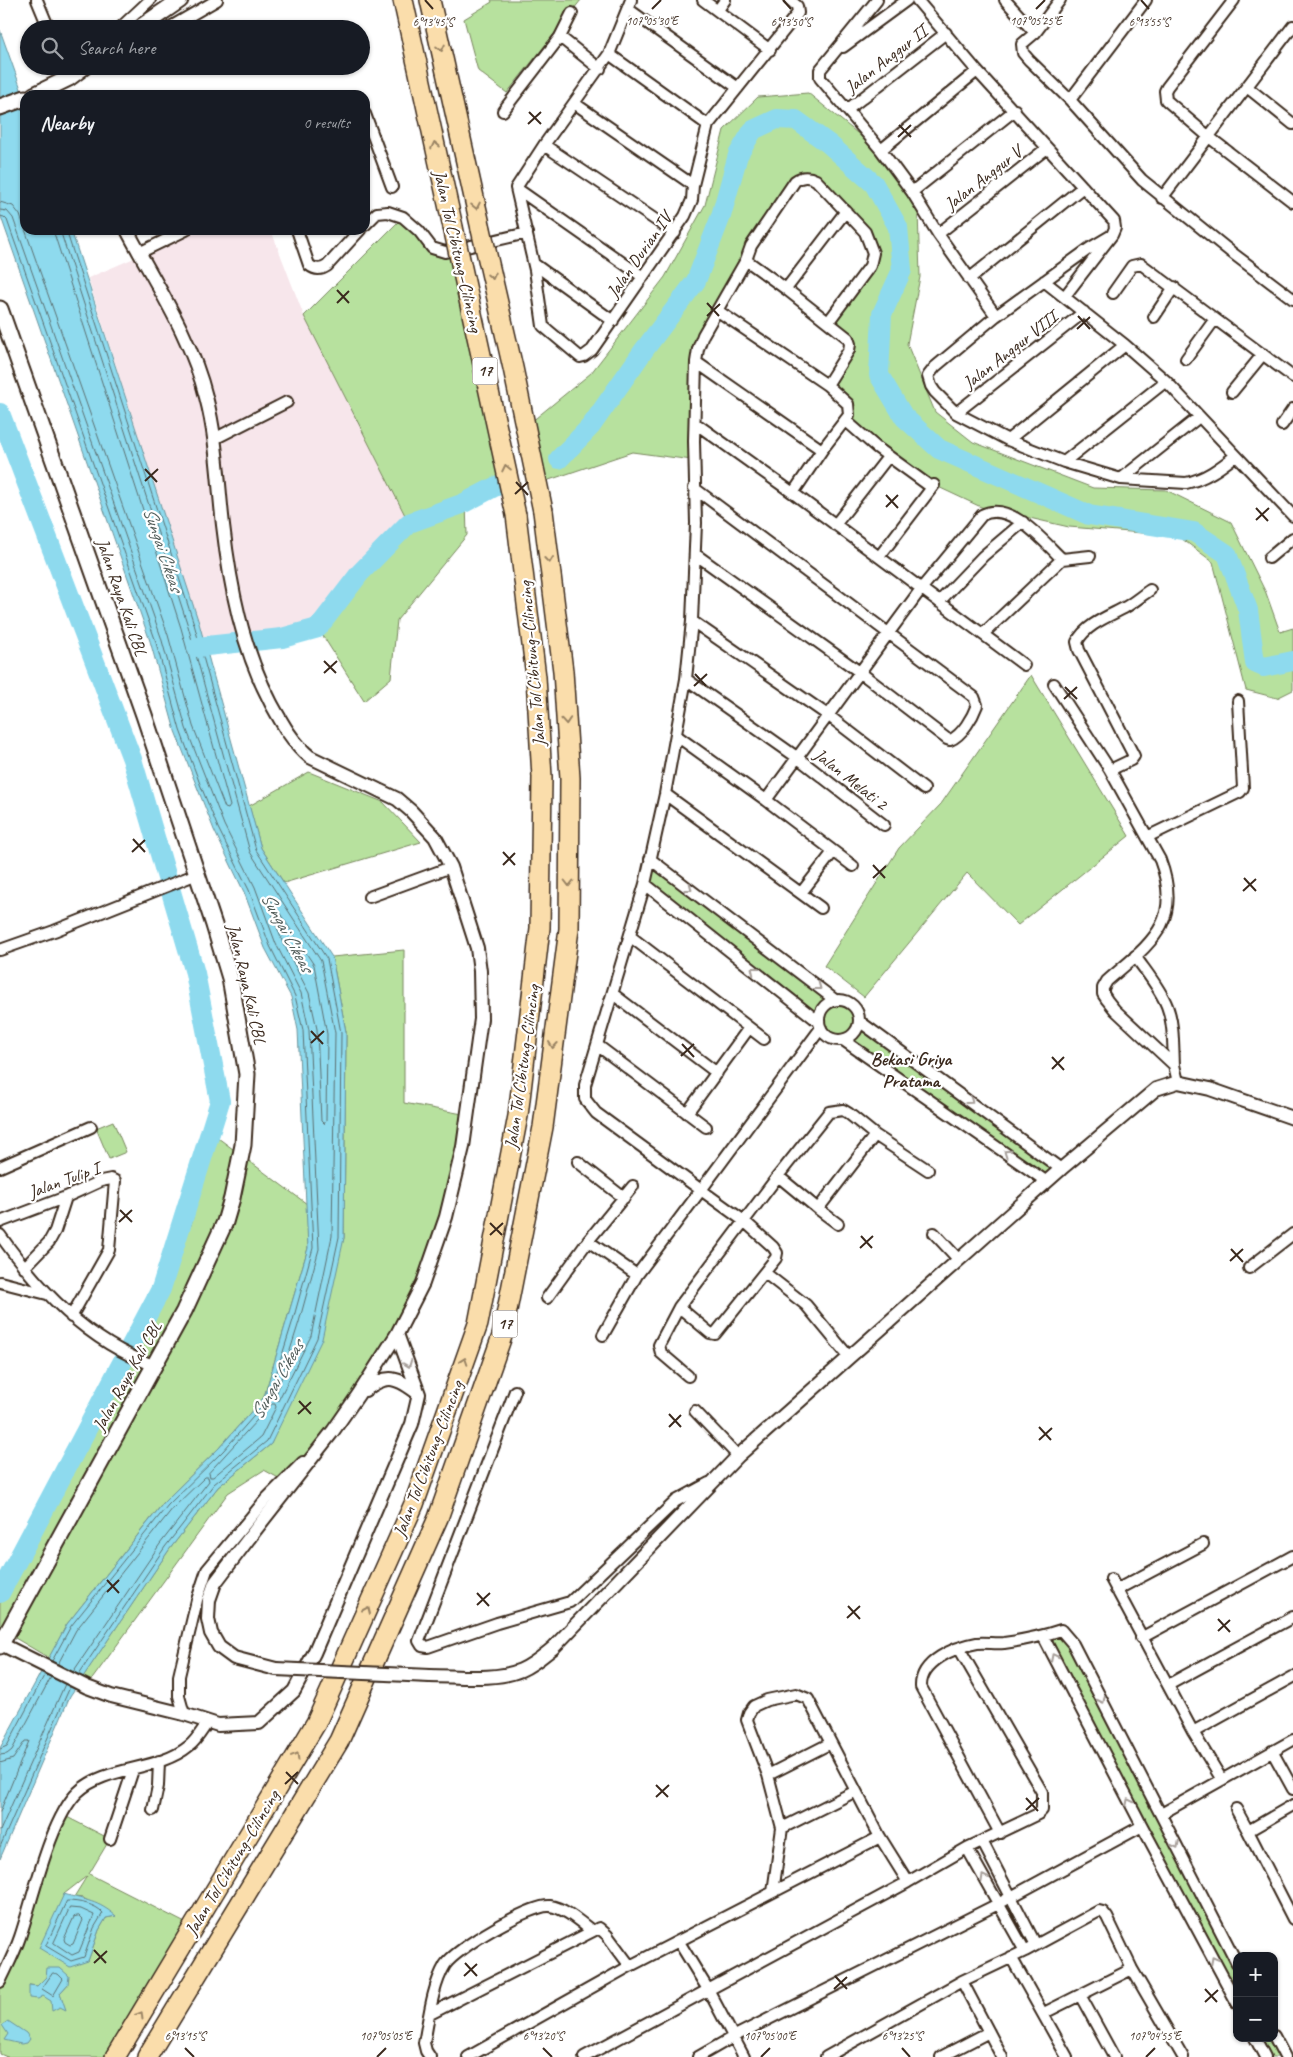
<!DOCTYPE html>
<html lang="en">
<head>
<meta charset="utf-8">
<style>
  :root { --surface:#171b24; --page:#242831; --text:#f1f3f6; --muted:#9ea1a6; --line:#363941 }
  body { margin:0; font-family:Caveat,sans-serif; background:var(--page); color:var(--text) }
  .controls { position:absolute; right:15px; bottom:15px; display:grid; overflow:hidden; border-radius:10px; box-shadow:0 1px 4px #0004 }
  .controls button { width:45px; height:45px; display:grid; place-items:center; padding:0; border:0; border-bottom:1px solid var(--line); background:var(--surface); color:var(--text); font:25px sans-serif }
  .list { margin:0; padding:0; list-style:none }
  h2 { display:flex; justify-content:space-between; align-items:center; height:65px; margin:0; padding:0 20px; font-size:21px }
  h2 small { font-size:16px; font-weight:400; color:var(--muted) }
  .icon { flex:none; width:28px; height:28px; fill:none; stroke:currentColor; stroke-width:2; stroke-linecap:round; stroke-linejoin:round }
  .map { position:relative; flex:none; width:1293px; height:2057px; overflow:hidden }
  .search { position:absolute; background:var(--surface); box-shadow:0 1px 4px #0004; left:20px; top:20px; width:350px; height:55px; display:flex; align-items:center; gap:12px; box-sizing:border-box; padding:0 18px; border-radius:28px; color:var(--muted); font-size:19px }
  .panel { position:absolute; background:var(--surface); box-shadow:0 1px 4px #0004; left:20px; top:90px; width:350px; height:145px; border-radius:15px }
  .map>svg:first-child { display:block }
</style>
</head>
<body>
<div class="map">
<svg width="1293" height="2057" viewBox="0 0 1293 2057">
  <rect width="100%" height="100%" fill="#fff"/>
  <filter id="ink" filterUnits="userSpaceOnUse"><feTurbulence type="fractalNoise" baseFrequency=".02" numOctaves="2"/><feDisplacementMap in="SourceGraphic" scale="10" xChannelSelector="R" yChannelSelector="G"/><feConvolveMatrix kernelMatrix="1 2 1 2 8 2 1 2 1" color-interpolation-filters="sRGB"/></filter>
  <g filter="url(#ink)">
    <path fill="#f7e6eb" d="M199,230h72l33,86 105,207 -49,50 -42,55 -39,11 -74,7 -117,-368z"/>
    <path fill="#b7e19e" stroke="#79865e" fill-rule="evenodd" d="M491,0h90l-74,93 -29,-22 -14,-52 28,-17z
      M808,93l70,57 40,60 2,67 -13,67 28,68 38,30 120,46 73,2 65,32 35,71 14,39 13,-4v62l-16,8 -31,-8 -33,-128 -35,-26 -109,-9 -88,-20 -47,-22 -89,-65 5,-8 -23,-27 23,-38 -21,-26 44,-60 -3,-18 -54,-63 -21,1 -92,154 -11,125 -60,-8 -95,32 -12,-57 66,-54 74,-96 40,-72 19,-75 34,-33z
      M403,217l29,31 26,2 50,230 -42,22 1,33 -70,85 -6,58 -27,23 -46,-73 42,-55 49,-50 -105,-207z
      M1031,675l98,161 -111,89 -51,-52 -103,124 -40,-31 75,-118 42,-44z
      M309,772l74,30 38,40 -137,41 -23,-35 -12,-42z
      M650,859l185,141c14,-1 23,7 25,21l201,148 -14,13 -204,-142 -13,-3 -9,-9 -176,-144z
      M404,950v153l64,12 -13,66 -57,150 -65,100 -49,50 -20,-11 -36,23 -138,189 -8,-4 87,-128 49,-63 53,-43 73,-206 2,-206 -14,-75z
      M113,1121l13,31 -17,7 -13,-31z
      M214,1135l93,69 1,44 -44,149 -45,51 -55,54 -97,122 -18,34 -34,-20 -15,-6v-39l152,-285 39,-83z
      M1061,1630l176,333v40l-194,-367z
      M63,1815l47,24 -21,35 104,53 -78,130h-108l-7,-3v-67l15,-33zM87,1876l-13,21 9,1 33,18 -10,2 -7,12 -11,31 -24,-67zM46,1977l22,7 -8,9 5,16 -36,-24 8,1z
      M1255,2038h19l11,19h-20z"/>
    <path fill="#8edaee" stroke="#6d949b" d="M0,30l25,70v130h46l128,393 62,225 71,109 14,75 -2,206 -22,101 -51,105 -53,43 -49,63 -99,146 -70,163v-111l67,-124 98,-123 54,-53 45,-51 44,-149 -10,-218 -7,-33 -26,-49 -21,-56 -30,-62 -39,-99 -25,-90 -150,-427z
      M64,1894c23,7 33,6 52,22l-10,2 -7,12 -11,31 -18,6 -31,-19z
      M47,1968h13l9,8 -1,8 -8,9 6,17 -6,-3 -8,4 -1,-10 -8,-5 -5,3 -9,-1v-13l8,1 9,-9z
      M8,2021l18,12 4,6 -3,4 -6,1 -17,-4 4,-6 -6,-9z"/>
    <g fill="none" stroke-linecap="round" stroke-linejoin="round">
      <path stroke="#5c7071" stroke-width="1" d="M0,202l13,4 7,9 148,420 25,91 32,82 3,1 2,-3 -49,-178 -128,-398
        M0,210l7,1 6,7 148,419 25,91 38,97 31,62 21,57 25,49 8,37 10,219 -20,73 -24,76 3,3 33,-65 21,-100 3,-203 -14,-72 -71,-109 -62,-226 -128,-396
        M0,216l4,1 3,3 148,419 25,91 20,54 18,44 31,62 21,56 25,50 8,34 10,218 -20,72 -25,80 -45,51 -55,54 -97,121 -19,35
        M66,230l128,394 62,226 71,109 14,74 -2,204 -22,101 -50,103 -53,43 -49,63 -86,127
        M271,900l43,65 13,69 -1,87 -2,3 -3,-3 -4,-92 -8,-36 -27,-52 -13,-37z
        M272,1404h3l1,3 -15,30 -48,40h-3l-1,-4z
        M58,1664l18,-34 97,-122 32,-31h3l1,4 -49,63 -87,128
        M0,1749l7,-3 38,-72
        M0,1755l7,-1 5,-4 39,-73
        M0,1763l13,-4 12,-18h4l-29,71
        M0,1831l65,-147
        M0,1847l70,-160
        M67,1901c11,0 29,3 36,12l-9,15 -10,29 -13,4 -25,-15z
        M70,1908l11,1 13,6 -15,37 -7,3 -18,-12z
        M79,1916l4,4 -10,24 -3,1 -5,-3 -1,-3 10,-22z
        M53,1973l5,1 5,5 -10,17 -11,-7z"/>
      <path stroke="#8edaee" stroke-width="20" d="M0,413l132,346 63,214 25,128 -59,188 -161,304
        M559,459l32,-33 53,-76 52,-69 25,-65 17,-61 15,-25 24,-11 19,1 33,24 45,40 24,43 4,43 -20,44 -3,61 25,42 35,32 150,66 105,17 33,22 21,56 7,53 9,4 29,-6
        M197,647l85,-9 36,-10 42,-55 49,-50 53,-19 46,-24"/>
      <defs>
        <path id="minor" d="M37,0l12,29
          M703,0l67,50
          M877,0l-57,70v8l61,72 31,42 26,42 58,82
          M917,0l60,71 137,150 1,7 -3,7 -47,61
          M1005,0l30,33
          M1060,0l-25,33 -13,11 1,9 6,7 41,40 72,80 89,72 62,47
          M1234,0l-67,87 -2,4 1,9 43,37 84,65
          M628,9l110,79
          M718,10l7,-10
          M119,29l31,-29
          M167,29l50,-29
          M560,37l40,32
          M843,47l64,-47
          M609,54l99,71
          M1247,87l46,37
          M1070,100l76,-100
          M574,103l119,82
          M847,110l99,-77
          M503,111l57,-74 12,-24
          M365,114l27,73
          M544,145l131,88
          M881,150l96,-79
          M516,188l19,82 8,56 37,31 4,-1 8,-6 93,-134 7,-16 1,-15 15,-60 90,-112 -1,-7 -7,-6
          M516,188l28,-43 65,-91 22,-54
          M516,188l127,89
          M912,192l103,-82
          M1162,198l131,-172
          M365,225l12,-12 11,-1 15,5 16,14 13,17 13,4 82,-19
          M297,230l12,35c6,5 12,5 18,1l33,-36
          M938,234l109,-86
          M1112,235l-22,13 -94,68 -61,51 -7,9 3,10 4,6 21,21 52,27 56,22 57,17 65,4c19,-4 34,-15 49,-27
          M139,253l47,-23
          M746,260l40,29 62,49 2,6 -1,6 -22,35
          M534,264l79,57
          M969,279l114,-92
          M1044,281l81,64 41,36 127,135
          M786,289l60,-78
          M1113,293l19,-27 9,-2 152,113
          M718,311l109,74 21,19 1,11 -27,35 -29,43
          M1154,317l20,-30
          M1186,359l29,-40
          M696,362l126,88
          M1232,392l31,-38
          M956,413l128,-101
          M845,420l31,27 55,40
          M695,423l98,70 231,172
          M1282,425l11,-16
          M214,439l73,-37
          M1008,440l117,-95
          M1064,462l102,-81
          M1121,479l78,-62
          M694,488l280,209 3,8c-4,11 -15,31 -27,35l-3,-1 -86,-66 -166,-119
          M835,525l53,-68
          M879,557l55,-72
          M1269,558l24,-20
          M939,602l44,-46 40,-34
          M692,621l137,95 95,73
          M983,634l79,-75 28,-3
          M686,679l112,79 86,67
          M1054,684l56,86 50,90c24,64 -11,84 -53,121l-4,7v6l4,6 8,10 59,55 4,17
          M677,736l89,64 87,66
          M1110,770l21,-10 3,-4 -55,-106 -2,-8c8,-17 32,-26 47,-34 9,-5 17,-12 26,-18
          M665,794l156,114
          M766,800l155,-211 61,-74c28,-15 62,27 80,44
          M1147,837l93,-45 3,-4 -5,-87
          M650,859l185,141
          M645,884l174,138
          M801,893l32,-41
          M369,897l82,-30
          M631,937l133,102
          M0,950l54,-19 143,-57
          M1135,956c11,16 25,32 32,50 7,18 6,40 7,59
          M613,994l104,79
          M819 1020a20 20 0 1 1 40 0a20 20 0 1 1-40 0Z
          M859,1021l202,148
          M843,1040l204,142
          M597,1045l109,82
          M687,1113l62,-85
          M578,1162l46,36
          M0,1167l91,-40
          M778,1176l40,33 57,-74
          M818,1209l20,15
          M0,1222l66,-25 35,-16 10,-2 4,2 -6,69 -38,67
          M934,1233l25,27
          M0,1235c39,55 88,107 153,130
          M588,1241l49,34
          M24,1268l25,-26 6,-11 11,-34
          M1249,1268l44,-34
          M765,1273l41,32 43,52
          M0,1282l47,12
          M547,1298l41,-57 45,-55
          M679,1307l31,26 5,1 61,-76 1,-5 -4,-6 -29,-26 -43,-31 120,-162
          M603,1335l34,-60 64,-85 -105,-77 -11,-14v-14l60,-201 20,-90 21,-115 6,-58 4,-98 -2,-82 2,-79 2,-13 5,-14 43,-75 5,-14 44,-65c7,-5 13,-5 21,-1l49,52 8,21 -3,13 -41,55
          M688,1376l-27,-23 -2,-8 20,-38 99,-131 51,-64 14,-2 5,3 27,22 53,35
          M515,1391l-96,250 3,5 6,1 69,-24 73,-21 106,-101 33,-18
          M695,1411l43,45
          M1111,1579l82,153 29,48
          M1116,1590l87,-46
          M1043,1636l99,190 95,177
          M1141,1638l152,-82
          M1168,1685l125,-68
          M184,1714l-5,-18v-20l18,-76 10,-30 59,-71 37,-37
          M1193,1732l100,-55
          M1272,1751l21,38
          M768,1775l63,-32
          M1293,1805l-45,26 45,88
          M1236,1809l12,22
          M153,1810l5,-24 1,-25
          M1161,1814l132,-74
          M782,1828l74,-37
          M1000,1833l-79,-146c-1,-26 34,-40 56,-44 9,-1 18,1 27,0 20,-3 39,-7 57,-13l12,14 164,319
          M110,1839l23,-69
          M982,1841l54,104
          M967,1848l58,103
          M773,1892l9,-64 -14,-53 -21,-55 2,-7 5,-7 13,-6 29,-6 12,5 72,138 28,45
          M679,1942l30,49 35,66
          M1011,1957l56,100
          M962,1981l40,76
          M0,1982c7,-15 15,-30 20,-45 13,-38 30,-118 58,-145 28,-27 80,-20 111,-46 8,-6 13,-16 19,-24
          M1080,1995l34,62
          M1044,2013l88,-44
          M430,2014l169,-86 8,7 23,31
          M1274,2036l11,21
          M1255,2038l10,19
          M430,2057l-4,-6 -2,-8c5,-25 8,-56 21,-78 10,-16 86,-61 105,-59 15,2 30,16 42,25
          M468,2057l162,-91 250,-129
          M584,2057l324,-175 59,-34 71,-34 4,-4v-18l-83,-144
          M698,2057l35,-20 265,-133 144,-78
          M826,2057l136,-76 63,-30 74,-40 4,1 4,5 25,52 51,88
          M941,2057l48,-25"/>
        <path id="tertiary" d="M127,230c29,55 64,106 79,167 11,41 12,85 17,128 7,61 19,123 48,178 11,20 21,39 39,54l87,42 14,12 24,26 16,30 26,81 3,23 1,48 -18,128 -17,70 -23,66 -26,51 -39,61 -25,36 -77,98 -41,54 -6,17 -1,19 3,14 8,14 15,11 42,11
          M365,1390c23,-17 32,-13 54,4
          M1,1644l86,43 24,9 73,18 34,11 41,-2 35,-32 20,-38 98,-229 7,-30 -22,-60
          M430,1676c27,0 66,5 91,-6 12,-5 22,-14 32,-22l185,-192 323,-287 95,-80 22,-7 32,7 83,29"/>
        <path id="secondary" d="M138,29l42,-29
          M34,95l35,-17 16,-12
          M0,107l25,-9
          M0,309l144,406 70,210 16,53 17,96 -4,71 -11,53 -7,24 -41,89 -184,335"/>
        <path id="motorway" d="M403,0l50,227
          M430,0l51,229
          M115,2057l201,-334 98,-219 64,-180 40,-208 22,-188 2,-151 -6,-100 -20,-162
          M147,2057l192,-316 99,-223 64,-182 41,-209 26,-198 1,-151 -7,-107 -20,-160"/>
      </defs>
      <use href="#minor" stroke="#3b2a1e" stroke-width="14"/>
      <use href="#tertiary" stroke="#3b2a1e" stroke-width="16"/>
      <use href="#secondary" stroke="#3b2a1e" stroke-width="19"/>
      <use href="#motorway" stroke="#3b2a1e" stroke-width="22"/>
      <use href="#minor" stroke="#fff" stroke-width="10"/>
      <use href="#tertiary" stroke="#fff" stroke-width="12"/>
      <use href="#secondary" stroke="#fff" stroke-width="15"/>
      <use href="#motorway" stroke="#faddab" stroke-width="19"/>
      <defs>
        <path id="tertiary-bridge" d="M276,1669l154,7"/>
        <path id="motorway-bridge" d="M453,227l63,288
          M481,229l32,139 30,143"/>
      </defs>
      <use href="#tertiary-bridge" stroke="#3b2a1e" stroke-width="16" stroke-linecap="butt"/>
      <use href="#motorway-bridge" stroke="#3b2a1e" stroke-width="22" stroke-linecap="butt"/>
      <use href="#tertiary-bridge" stroke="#fff" stroke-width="12"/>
      <use href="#motorway-bridge" stroke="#faddab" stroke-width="19"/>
    </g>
    <defs><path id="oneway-chevron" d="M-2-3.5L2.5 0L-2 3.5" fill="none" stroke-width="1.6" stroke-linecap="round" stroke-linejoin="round" transform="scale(1.25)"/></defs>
    <g stroke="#9a8464">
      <use href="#oneway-chevron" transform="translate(441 48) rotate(78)"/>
      <use href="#oneway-chevron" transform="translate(435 145) rotate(-102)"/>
      <use href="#oneway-chevron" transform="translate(476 206) rotate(78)"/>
      <use href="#oneway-chevron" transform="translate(492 276) rotate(77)"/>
      <use href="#oneway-chevron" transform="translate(506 468) rotate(-102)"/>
      <use href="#oneway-chevron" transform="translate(549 560) rotate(83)"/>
      <use href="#oneway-chevron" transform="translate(566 721) rotate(86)"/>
      <use href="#oneway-chevron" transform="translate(569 883) rotate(90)"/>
      <use href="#oneway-chevron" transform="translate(553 1045) rotate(97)"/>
      <use href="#oneway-chevron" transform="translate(464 1361) rotate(-71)"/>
      <use href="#oneway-chevron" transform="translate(367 1610) rotate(-66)"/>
      <use href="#oneway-chevron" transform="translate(296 1756) rotate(-59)"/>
      <use href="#oneway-chevron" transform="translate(140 2015) rotate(-59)"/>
    </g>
    <g stroke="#a79f9a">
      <use href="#oneway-chevron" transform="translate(689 888) rotate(38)"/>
      <use href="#oneway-chevron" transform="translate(754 970) rotate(-142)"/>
      <use href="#oneway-chevron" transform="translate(818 987) rotate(37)"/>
      <use href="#oneway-chevron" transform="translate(970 1101) rotate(36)"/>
      <use href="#oneway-chevron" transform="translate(1007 1153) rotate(-145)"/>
      <use href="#oneway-chevron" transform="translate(408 1364) rotate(69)"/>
      <use href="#oneway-chevron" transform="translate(1054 1657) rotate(-117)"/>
      <use href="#oneway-chevron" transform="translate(1102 1700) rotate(63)"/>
      <use href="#oneway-chevron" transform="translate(1129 1802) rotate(-117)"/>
      <use href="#oneway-chevron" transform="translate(1176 1845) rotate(63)"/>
      <use href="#oneway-chevron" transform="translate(984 1878) rotate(-119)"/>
      <use href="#oneway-chevron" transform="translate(1214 1960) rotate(-118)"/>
    </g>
  </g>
  <path fill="none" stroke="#3b2a1e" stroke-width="2" d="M425,0l8,9M783,0l8,9M1141,0l8,9M652,9l9,-9M1036,9l9,-9M529,112l12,12M528,124l13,-12M899,125l12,12M898,137l13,-12M337,290l12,13M337,303l12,-12M707,303l12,13M707,316l13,-12M1078,316l12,13M1077,329l13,-12M145,469l12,13M145,481l13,-12M516,482l12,13M515,494l13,-12M886,495l12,13M886,507l12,-12M1256,508l12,13M1256,520l13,-12M324,661l12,12M324,673l13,-12M695,674l11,12M694,686l13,-12M1065,687l12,12M1064,699l13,-12M133,839l12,13M132,852l13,-12M503,852l12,13M503,865l12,-12M873,865l12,13M873,878l13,-12M1244,878l12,13M1243,891l13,-12M311,1031l12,13M311,1043l13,-12M682,1044l12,13M681,1056l13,-12M1052,1057l12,13M1052,1069l12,-12M120,1210l12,12M119,1222l13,-12M490,1223l12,12M490,1235l13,-12M861,1236l11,12M860,1248l13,-12M1231,1249l12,13M1230,1261l13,-12M299,1401l12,13M298,1414l13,-12M669,1414l12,13M669,1427l12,-12M1039,1427l12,13M1039,1440l13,-12M107,1580l12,13M107,1592l12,-12M477,1593l12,13M477,1605l13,-12M848,1606l12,13M847,1618l13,-12M1218,1619l12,13M1218,1631l12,-11M286,1772l12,12M285,1784l13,-12M656,1785l12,12M656,1797l13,-12M1026,1798l12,13M1026,1810l13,-12M94,1950l12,13M94,1963l13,-12M465,1963l12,13M464,1976l13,-12M835,1976l12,13M834,1989l13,-12M1205,1989l12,13M1205,2002l13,-12M185,2048l9,9M543,2048l9,9M902,2048l8,9M377,2057l9,-9M761,2057l9,-9M1146,2057l9,-9"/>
  <g text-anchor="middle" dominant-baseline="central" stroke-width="4.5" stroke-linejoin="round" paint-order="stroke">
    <g fill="#fff" stroke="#766a62" stroke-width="1">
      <rect x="472.5" y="357.5" width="25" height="27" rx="4"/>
      <rect x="492.5" y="1310.5" width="25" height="27" rx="4"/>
    </g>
    <g font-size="16" font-weight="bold" fill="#3b2a1e">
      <text x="485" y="371">17</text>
      <text x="505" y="1324">17</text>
    </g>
    <g font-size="18" fill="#3b2a1e" stroke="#fff">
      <text transform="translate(886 59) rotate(-38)">Jalan Anggur II</text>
      <text transform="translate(983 178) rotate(-38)">Jalan Anggur V</text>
      <text transform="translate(458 251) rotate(77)">Jalan Tol Cibitung–Cilincing</text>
      <text transform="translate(639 255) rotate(-55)">Jalan Durian IV</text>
      <text transform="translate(1010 350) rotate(-38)">Jalan Anggur VIII</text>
      <text transform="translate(122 597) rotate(71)">Jalan Raya Kali CBL</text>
      <text transform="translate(532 664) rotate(-95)">Jalan Tol Cibitung–Cilincing</text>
      <text transform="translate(851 779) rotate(38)">Jalan Melati 2</text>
      <text transform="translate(247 984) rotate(77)">Jalan Raya Kali CBL</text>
      <text transform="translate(522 1067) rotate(-82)">Jalan Tol Cibitung–Cilincing</text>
      <text transform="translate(64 1180) rotate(-20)">Jalan Tulip I</text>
      <text transform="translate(127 1376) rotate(-61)">Jalan Raya Kali CBL</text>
      <text transform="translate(428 1459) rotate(-69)">Jalan Tol Cibitung–Cilincing</text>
      <text transform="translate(232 1863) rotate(-59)">Jalan Tol Cibitung–Cilincing</text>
    </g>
    <g font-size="19" font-style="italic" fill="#545f5c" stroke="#fff">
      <text transform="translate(163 549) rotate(71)">Sungai Cikeas</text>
      <text transform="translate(287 932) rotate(61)">Sungai Cikeas</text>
      <text transform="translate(277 1380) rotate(-60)">Sungai Cikeas</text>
    </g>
    <g font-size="19" font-weight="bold" fill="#3b2a1e" stroke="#fff">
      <text x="911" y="1059">Bekasi Griya<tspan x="911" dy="22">Pratama</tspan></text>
    </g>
  </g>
  <g font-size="12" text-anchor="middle" fill="#3b2a1e" stroke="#fff" stroke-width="4.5" stroke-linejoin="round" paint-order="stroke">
    <text x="652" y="25">107°05'30"E</text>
    <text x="1036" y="25">107°05'25"E</text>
    <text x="433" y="26">6°13'45"S</text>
    <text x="791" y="26">6°13'50"S</text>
    <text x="1149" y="26">6°13'55"S</text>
    <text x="185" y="2040">6°13'15"S</text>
    <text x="543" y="2040">6°13'20"S</text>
    <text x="902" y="2040">6°13'25"S</text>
    <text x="386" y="2040">107°05'05"E</text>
    <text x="770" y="2040">107°05'00"E</text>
    <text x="1155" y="2040">107°04'55"E</text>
  </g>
</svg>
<div class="controls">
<button>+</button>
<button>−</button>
</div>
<div class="search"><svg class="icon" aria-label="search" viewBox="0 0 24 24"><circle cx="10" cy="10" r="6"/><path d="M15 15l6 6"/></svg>Search here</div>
<section class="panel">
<h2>Nearby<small>0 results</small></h2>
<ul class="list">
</ul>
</section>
</div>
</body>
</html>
